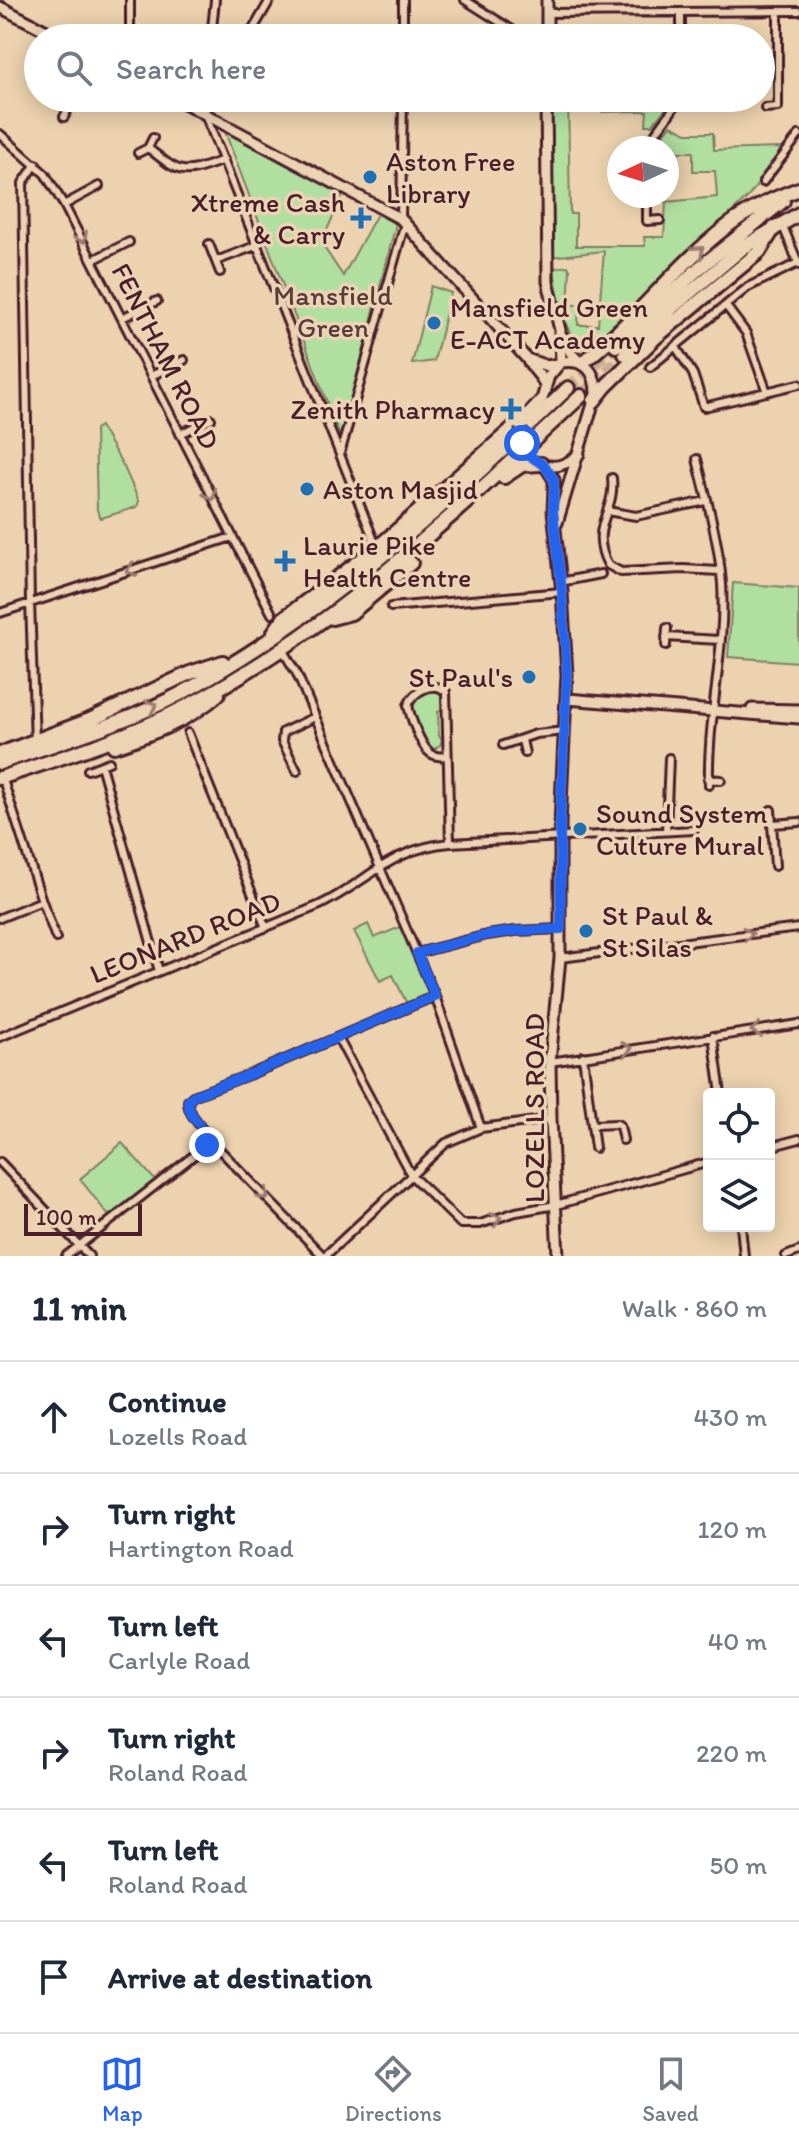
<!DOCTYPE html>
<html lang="en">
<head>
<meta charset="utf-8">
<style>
  :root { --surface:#fff; --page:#f6f6f7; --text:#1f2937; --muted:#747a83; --line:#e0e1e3; --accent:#2563eb }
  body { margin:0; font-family:Itim,sans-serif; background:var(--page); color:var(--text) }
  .controls { position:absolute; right:24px; bottom:24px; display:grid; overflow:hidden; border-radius:8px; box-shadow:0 4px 20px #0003 }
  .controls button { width:72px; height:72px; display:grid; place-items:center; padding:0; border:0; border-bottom:2px solid var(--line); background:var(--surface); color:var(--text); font:40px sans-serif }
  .compass { position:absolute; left:607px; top:136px; width:72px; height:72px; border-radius:50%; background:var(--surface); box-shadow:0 4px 20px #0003; rotate:266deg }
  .scale { position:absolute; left:24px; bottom:20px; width:118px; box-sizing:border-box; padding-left:8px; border:4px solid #4a1f2b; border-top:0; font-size:22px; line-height:28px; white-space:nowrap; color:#4a1f2b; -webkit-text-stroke:6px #ebd3b3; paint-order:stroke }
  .stop { position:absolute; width:24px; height:24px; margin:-18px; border:6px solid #2563eb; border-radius:50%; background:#fff }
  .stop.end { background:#2563eb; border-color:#fff; box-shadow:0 2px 8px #0008 }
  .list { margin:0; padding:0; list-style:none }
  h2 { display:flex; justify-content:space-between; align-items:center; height:104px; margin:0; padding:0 32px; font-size:34px }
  h2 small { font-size:26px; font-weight:400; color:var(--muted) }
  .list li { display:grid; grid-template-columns:52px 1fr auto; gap:24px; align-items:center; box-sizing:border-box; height:112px; padding:0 32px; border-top:2px solid var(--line) }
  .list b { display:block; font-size:30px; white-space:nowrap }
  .list p { margin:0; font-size:26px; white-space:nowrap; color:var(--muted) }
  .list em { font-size:26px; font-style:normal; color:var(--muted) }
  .icon { flex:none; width:44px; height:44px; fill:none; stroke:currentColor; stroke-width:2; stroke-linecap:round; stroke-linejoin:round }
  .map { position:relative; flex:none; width:799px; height:1256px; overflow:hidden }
  .search { position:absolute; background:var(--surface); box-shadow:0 4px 20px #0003; left:24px; right:24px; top:24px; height:88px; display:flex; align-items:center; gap:20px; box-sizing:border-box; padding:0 28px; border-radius:44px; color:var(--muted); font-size:30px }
  .sheet { height:776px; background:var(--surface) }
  nav { display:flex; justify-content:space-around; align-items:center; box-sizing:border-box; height:112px; border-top:2px solid var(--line); background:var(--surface); font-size:22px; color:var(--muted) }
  nav a { display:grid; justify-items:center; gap:4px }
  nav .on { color:var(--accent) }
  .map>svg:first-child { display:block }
</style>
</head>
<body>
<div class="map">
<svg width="799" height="1256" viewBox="0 0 799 1256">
  <rect width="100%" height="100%" fill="#ecd2ae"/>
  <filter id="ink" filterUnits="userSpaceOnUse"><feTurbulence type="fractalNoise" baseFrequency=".0125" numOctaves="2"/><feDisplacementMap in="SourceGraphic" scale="16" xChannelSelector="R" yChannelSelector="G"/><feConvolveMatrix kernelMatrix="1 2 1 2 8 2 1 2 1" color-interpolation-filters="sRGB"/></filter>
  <g filter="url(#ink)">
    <path fill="#b1df9f" stroke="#7e7f65" stroke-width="2" d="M551,98h17l2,116h6v32h69l-1,-9h20l2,-35 51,-5 -2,-26h-22v-19h-26v-4h-12l1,-5 15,-18 16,8h26l1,17 66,-2 -1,8 -31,41 -166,157c-19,-26 -24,-55 -28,-86l14,-2 2,4 -2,35h11l-1,20h20l6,-74 -53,6z
      M601,98h50l1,5 17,2 -17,20h-6l1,-14 -45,1z
      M224,129l119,66 -22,48 22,33 34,-62 19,10 -55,215z
      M431,286l20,7 -17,68 -22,3z
      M100,426l24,41 15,34 -2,6 -36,11 -4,-8 -2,-81z
      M733,583l66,5v74l-71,-5z
      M436,689l5,6 1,14 -4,3 1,24 3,2 -1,6 -8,6 -4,-2c-11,-24 -32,-52 7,-59z
      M368,924l6,14 26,-11 31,68 -24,9 -14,-29 -13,6 -26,-50z
      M122,1143l33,37 -46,36 -29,-37z"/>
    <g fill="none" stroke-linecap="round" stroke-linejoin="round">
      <path stroke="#ccae94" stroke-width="12" stroke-dasharray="12 6" stroke-linecap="butt" d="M568,388l48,-42
        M581,396l44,-42"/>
      <defs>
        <path id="street" d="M130,0v38
          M403,0v38
          M465,0l60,38
          M681,12v26
          M547,13l252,-2
          M211,38l4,-38
          M248,38l22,-38
          M206,98l-1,16 172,434
          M765,108l13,-1v-96
          M64,117l10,-19
          M0,134l45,40 19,31 208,409
          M148,148c35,28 34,27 76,12
          M647,148c8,-19 24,-31 32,-50
          M138,153l10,-5 5,-10
          M763,182l36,-47
          M647,196v25l13,-1
          M64,205l35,-19
          M401,219l2,-121
          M782,224l17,41
          M209,244l11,28
          M93,260l36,-18
          M216,261l42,-16
          M726,306l20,27 21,59
          M122,318l35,-17
          M676,347l17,27 11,33 95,-23
          M650,367l98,-80 50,-24
          M151,376l33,-16
          M180,434l31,-15
          M340,454l65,-231
          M697,459c10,41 22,83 25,125 4,66 -15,134 -13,201
          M612,478c4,35 -24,48 -4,87l13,7 62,-3 36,2
          M607,511l29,5 70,-15
          M560,582l41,-8
          M391,607l171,-15
          M0,613l232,-76
          M666,637l54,3
          M666,645l1,-17
          M282,649l15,25 138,322 46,132
          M188,733l78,195
          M522,740l3,13
          M35,742l-5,-140 -7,-419 13,-19
          M503,745l33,-11 29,-3
          M447,756c-7,1 -13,1 -18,-4 -9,-8 -19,-36 -21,-47 6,-14 26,-25 38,-13l4,151
          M101,765l58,206
          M88,770l21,-8
          M297,771l-15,-30 1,-9 32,-15
          M708,779l13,1
          M4,783l38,118 14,37
          M771,810l4,56
          M773,824l26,-2
          M666,831l3,-73
          M0,918l42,-17
          M417,953l70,-18 28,-4 46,-2
          M560,958l239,-30
          M713,1036l8,58
          M0,1037l320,-132c49,-24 71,-57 130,-62l244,-13
          M338,1038l73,137 50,49h19l36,-12 40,-7 153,-43
          M583,1056l12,92
          M550,1062l249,-38
          M593,1125l24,-1 3,2 3,14
          M207,1145l2,-5c-5,-14 -21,-23 -21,-39l5,-5 58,-22 184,-78
          M207,1145l12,4 104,107
          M769,1147l30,-8
          M0,1162l89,94
          M741,1226l3,30
          M66,1256l141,-111
          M325,1256l121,-113 35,-15 70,-9
          M786,1256l13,-5"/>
        <path id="secondary" d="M0,7l60,31
          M547,38v-38
          M175,98l226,121 126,140c7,13 16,16 19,31
          M546,98l2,184 12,48 1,32
          M563,337l8,16 8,9
          M527,359l20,7 11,-2
          M521,425l1,-5 20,-21 7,-23 12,-14
          M543,465c14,4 25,-1 36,-11
          M545,466l9,14v7l-1,24 9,81 5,82 -7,151v133l-10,104 1,57 7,137
          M557,523l39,-129c0,-24 -11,-35 -35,-32
          M567,699l232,19
          M752,709l47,1"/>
        <path id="highway" d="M616,346l82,-77 85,-68
          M625,354l48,-47 71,-60 55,-33
          M582,363c56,-43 97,-103 155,-144 20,-13 40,-22 62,-30
          M594,401l11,-14 50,-49 104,-86 15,-24
          M504,477l18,-12 19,-1
          M332,618l19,-5 60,-50
          M274,632l10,-14 93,-70 144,-127
          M114,746c36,-12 76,-26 104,-52
          M0,754l92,-35 98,-46 33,-11
          M0,763c60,-21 126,-40 182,-70 144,-79 269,-191 386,-305
          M0,778c63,-21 128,-41 187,-72 150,-79 271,-195 394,-310"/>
      </defs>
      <use href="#street" stroke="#4a1f2b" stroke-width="12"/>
      <use href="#secondary" stroke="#4a1f2b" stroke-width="15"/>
      <use href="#highway" stroke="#4a1f2b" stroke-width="18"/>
      <use href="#street" stroke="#ebd3b3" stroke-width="6"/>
      <use href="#secondary" stroke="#ebd3b3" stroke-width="9"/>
      <use href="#highway" stroke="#ebd3b3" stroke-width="12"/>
      <defs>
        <path id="secondary-bridge" d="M521,428l1,15 8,13"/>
      </defs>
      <use href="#secondary-bridge" stroke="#4a1f2b" stroke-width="15" stroke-linecap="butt"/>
      <use href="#secondary-bridge" stroke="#ebd3b3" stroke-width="9"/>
    </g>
    <defs><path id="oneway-chevron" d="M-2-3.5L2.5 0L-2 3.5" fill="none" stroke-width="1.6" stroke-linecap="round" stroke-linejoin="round" transform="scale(2)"/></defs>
    <g stroke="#9a796f">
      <use href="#oneway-chevron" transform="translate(82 238) rotate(62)"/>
      <use href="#oneway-chevron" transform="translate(699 251) rotate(-41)"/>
      <use href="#oneway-chevron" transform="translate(211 495) rotate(64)"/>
      <use href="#oneway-chevron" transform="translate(131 570) rotate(162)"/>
      <use href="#oneway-chevron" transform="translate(152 706) rotate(-23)"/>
      <use href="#oneway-chevron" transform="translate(748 934) rotate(-7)"/>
      <use href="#oneway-chevron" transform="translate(756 1030) rotate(172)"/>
      <use href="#oneway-chevron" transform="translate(627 1049) rotate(-9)"/>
      <use href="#oneway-chevron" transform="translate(264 1195) rotate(46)"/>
      <use href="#oneway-chevron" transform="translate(496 1219) rotate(-18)"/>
    </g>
  </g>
  <g fill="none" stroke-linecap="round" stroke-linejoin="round" filter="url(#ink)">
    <path stroke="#2563eb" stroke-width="10" d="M207,1145l2,-5c-5,-14 -21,-23 -21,-39l5,-5 58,-22 184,-78 -18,-43 70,-18 28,-4 46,-2 -1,-104 7,-151 -5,-82 -9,-81 1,-24v-7l-9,-14 -15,-10 -8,-13"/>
  </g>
  <g fill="#1f6fb2" stroke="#ebd3b3" stroke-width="3">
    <circle cx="370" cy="177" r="8"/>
    <path d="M357 206h8v8h8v8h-8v8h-8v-8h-8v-8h8z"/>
    <circle cx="434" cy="323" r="8"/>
    <path d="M507 397h8v8h8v8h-8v8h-8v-8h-8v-8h8z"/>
    <circle cx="307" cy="489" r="8"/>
    <path d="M281 549h8v8h8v8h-8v8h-8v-8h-8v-8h8z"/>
    <circle cx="529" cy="677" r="8"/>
    <circle cx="580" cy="829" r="8"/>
    <circle cx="586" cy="931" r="8"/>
  </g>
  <g text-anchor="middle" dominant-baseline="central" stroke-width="7" stroke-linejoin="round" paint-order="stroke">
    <g font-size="28" fill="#4a1f2b" stroke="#ebd3b3" text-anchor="start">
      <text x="386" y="161">Aston Free<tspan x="386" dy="32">Library</tspan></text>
      <text x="345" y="202" text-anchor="end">Xtreme Cash<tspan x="345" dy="32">&amp; Carry</tspan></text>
      <text x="450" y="307">Mansfield Green<tspan x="450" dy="32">E-ACT Academy</tspan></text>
      <text x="495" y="409" text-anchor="end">Zenith Pharmacy</text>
      <text x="323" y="489">Aston Masjid</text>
      <text x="303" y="545">Laurie Pike<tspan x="303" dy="32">Health Centre</tspan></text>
      <text x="513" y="677" text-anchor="end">St Paul's</text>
      <text x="596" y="813">Sound System<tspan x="596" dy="32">Culture Mural</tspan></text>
      <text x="602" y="915">St Paul &amp;<tspan x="602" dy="32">St Silas</tspan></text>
    </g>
    <g font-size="28" fill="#593c3c" stroke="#ebd3b3">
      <text x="333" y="295">Mansfield<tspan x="333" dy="32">Green</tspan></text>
    </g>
    <g font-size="28" fill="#4a1f2b" stroke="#ebd3b3">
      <text transform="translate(166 356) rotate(63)">FENTHAM ROAD</text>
      <text transform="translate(185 937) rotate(-22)">LEONARD ROAD</text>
      <text transform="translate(534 1108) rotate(-90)">LOZELLS ROAD</text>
    </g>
  </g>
</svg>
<div class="controls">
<button><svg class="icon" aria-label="locate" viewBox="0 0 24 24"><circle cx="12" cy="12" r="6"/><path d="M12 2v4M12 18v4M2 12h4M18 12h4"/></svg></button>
<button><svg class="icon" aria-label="layers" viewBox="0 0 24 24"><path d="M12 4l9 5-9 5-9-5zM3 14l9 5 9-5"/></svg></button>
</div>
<svg class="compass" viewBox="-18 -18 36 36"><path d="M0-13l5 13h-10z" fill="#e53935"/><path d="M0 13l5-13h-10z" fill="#747a83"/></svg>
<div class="scale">100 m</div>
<div class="stop" style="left:522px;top:443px"></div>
<div class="stop end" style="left:207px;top:1145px"></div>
<div class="search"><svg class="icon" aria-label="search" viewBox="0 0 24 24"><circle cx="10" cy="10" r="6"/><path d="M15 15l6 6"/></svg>Search here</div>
</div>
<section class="sheet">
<h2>11 min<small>Walk · 860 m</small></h2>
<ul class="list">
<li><svg class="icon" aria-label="ahead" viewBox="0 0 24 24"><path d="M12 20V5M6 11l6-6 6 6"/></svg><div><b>Continue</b><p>Lozells Road</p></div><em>430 m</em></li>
<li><svg class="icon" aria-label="right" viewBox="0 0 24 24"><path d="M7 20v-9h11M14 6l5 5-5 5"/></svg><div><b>Turn right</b><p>Hartington Road</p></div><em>120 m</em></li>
<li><svg class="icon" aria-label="left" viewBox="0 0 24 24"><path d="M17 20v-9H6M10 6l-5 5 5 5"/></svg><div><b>Turn left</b><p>Carlyle Road</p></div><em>40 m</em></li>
<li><svg class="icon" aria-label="right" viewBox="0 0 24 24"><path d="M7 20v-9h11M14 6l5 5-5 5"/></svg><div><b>Turn right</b><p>Roland Road</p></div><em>220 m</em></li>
<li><svg class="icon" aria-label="left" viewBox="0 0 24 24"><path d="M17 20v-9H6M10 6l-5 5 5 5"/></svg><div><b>Turn left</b><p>Roland Road</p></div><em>50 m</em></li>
<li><svg class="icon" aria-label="arrive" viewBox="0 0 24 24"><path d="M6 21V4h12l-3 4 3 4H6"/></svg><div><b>Arrive at destination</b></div></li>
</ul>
</section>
<nav>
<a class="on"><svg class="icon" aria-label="map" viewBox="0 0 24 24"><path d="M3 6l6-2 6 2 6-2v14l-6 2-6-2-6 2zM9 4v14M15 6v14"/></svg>Map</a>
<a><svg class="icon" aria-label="directions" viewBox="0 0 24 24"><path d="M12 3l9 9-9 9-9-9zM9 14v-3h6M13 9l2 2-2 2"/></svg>Directions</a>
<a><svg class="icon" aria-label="saved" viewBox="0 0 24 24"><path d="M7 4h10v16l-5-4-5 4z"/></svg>Saved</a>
</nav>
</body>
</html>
